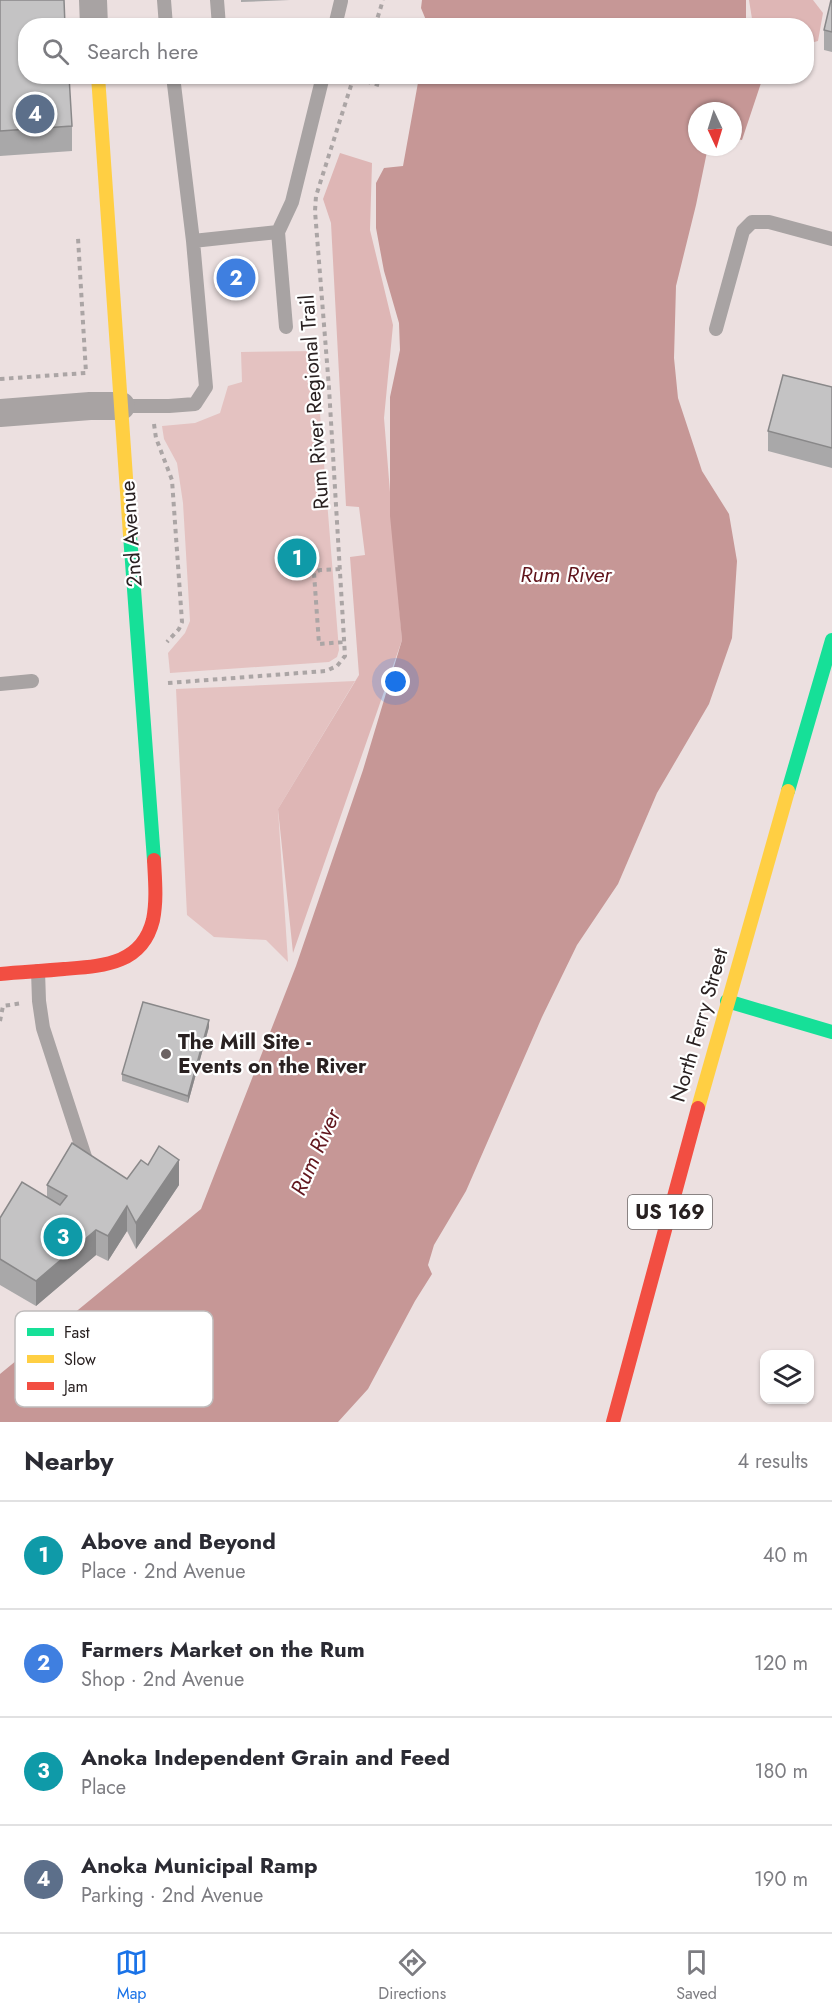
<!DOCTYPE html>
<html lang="en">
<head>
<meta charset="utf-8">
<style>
  :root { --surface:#fff; --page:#f2f2f3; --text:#2b2b33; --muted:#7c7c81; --line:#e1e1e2; --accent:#1a73e8 }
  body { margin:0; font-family:Jost,sans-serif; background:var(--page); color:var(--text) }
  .controls { position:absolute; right:18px; bottom:18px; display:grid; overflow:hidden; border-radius:12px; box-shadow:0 2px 4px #0004 }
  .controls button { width:54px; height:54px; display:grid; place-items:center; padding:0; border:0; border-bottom:2px solid var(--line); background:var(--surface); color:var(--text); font:30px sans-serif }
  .compass { position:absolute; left:688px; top:102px; width:54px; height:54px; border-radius:50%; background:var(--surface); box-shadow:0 2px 4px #0004; rotate:176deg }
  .you { position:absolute; left:396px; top:682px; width:21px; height:21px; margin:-15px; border:4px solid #fff; border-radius:50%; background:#1a73e8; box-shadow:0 0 0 9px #1a73e833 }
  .badge { display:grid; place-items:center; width:39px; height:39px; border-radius:50%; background:var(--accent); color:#fff; font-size:20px; font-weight:700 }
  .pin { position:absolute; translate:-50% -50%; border:3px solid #fff; box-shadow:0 2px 6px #0006 }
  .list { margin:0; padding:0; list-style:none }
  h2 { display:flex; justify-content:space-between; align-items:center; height:78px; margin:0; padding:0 24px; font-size:26px }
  h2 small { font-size:20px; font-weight:400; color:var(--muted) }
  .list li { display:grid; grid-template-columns:39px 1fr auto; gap:18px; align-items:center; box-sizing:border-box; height:108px; padding:0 24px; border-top:2px solid var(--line) }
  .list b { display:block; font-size:22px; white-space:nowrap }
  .list p { margin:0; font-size:20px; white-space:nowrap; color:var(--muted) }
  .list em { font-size:20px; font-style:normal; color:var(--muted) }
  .icon { flex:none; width:33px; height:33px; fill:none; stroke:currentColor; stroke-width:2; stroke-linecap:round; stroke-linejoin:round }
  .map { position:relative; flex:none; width:832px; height:1422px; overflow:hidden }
  .search { position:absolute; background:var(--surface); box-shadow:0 2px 4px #0004; left:18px; right:18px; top:18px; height:66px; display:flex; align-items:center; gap:15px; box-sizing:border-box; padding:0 21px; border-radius:24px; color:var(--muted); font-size:22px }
  .sheet { height:510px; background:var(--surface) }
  nav { display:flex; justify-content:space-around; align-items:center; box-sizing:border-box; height:84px; border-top:2px solid var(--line); background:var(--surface); font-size:16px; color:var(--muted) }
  nav a { display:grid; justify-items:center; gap:3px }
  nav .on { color:var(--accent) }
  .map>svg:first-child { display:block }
</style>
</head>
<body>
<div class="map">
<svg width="832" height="1422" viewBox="0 0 832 1422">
  <rect width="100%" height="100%" fill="#ece0e0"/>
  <path fill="#e4c2c1" d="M315,351l24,299 -2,7 -8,5 -159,11 -2,-20 17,-20 5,-12 -7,-118 -6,-40 -13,-24 -2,-13 33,-3 25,-10 8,-27 14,-4 -1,-30z
    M355,681l-77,128 10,153 -22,-22 -52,-3 -27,-22 -11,-226z"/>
  <path fill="#deb6b5" d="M749,0h64l10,13 -5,28 -11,3 -1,-18 -53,-1z
    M340,153l32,10 -2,67 23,95 -9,93 18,222 -109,313 -15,-144 81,-134 -9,-118 15,-2 -6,-48 -13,-1 -15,-283 -8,-24z"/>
  <path fill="#c69796" d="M422,0h324v25h-318l-7,-17z
    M419,77h344l-21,63 -9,-2v-27h-36v36h11l-12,58 -20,81 -2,72 4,40 24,73 27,43 8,47 -5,77 -23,66 -52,89 -39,91 -41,61 -35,72 -76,174 -32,54 -6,20 4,9 -17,27 -47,88 -30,33h-338v-48l201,-165 95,-243 67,-196 39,-130 -12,-124v-119l10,-47 -1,-27 -15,-52 -8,-43v-45l8,-15 19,-2z"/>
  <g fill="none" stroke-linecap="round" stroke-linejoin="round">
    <path stroke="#aba5a5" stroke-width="4" stroke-dasharray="4.5 4.5" stroke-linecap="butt" d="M125,26v-3l24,-2
      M375,26l8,-26
      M349,76l33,10
      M0,379l86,-6 -8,-135
      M154,424l2,14 16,42 10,142 -3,7 -12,13
      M340,569l-20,1 -6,3 5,71 25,-2
      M168,683l158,-12 11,-5 8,-10 -16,-268 -14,-177 1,-15 38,-120
      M0,1021l3,-15 20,-3"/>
    <path stroke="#a8a3a3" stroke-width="14" d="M164,0l2,26
      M217,0l2,26
      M335,26l6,-25
      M278,232l14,-30 31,-126
      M193,241l85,-9 8,95
      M716,329l27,-98 9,-9h17l63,17
      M121,406h48l26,-2 11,-17 -13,-146 -20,-165
      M0,684l32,-3
      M38,971l1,30 4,27 43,132"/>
    <path stroke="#a8a3a3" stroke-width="28" d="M93,0l1,26
      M0,413l90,-7h31"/>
    <path stroke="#16e098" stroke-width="14" d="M130,535l24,325
      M788,791l44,-151
      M727,1001l105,31"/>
    <path stroke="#ffcf43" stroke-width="14" d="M98,76l32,459
      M698,1108l90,-317"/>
    <path stroke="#f24e42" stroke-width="14" d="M0,974c21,-2 43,-3 64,-5 38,-3 78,-4 89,-49 4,-20 2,-40 1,-60
      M613,1422l85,-314"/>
  </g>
  <path fill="#a9a8a9" d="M0,0l72,126v25l-72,5z
    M241,0h49l-49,2z
    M832,0v52l-8,-2v-20z
    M832,387v81l-64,-17v-20z
    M209,1027l-21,76 -66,-22v-7z
    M148,1165l31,20 -43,64 -9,-18 -19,30 -12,-6 -60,51 -36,-21v-67l47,-20v-13l80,-6z"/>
  <path fill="#898889" d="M209,1020v7l-21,76v-7z
    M179,1160v25l-43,64v-26z
    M127,1206v25l-19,30v-25z
    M96,1230v25l-60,51v-25z"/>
  <path fill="#c4c3c4" stroke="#898889" stroke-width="1.5" d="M0,0h64l1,26h-39v50h43l3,50 -72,5z
    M831,0h1v32l-8,-2z
    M783,375l49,12v61l-64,-17z
    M143,1002l66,18 -21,76 -66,-22z
    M72,1143l55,36 14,-19 7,5 11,-19 20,14 -43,63 -9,-17 -19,30 -12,-6 -60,51 -36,-22v-41l22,-36 38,23 7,-9 -20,-11z"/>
  <circle fill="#6d6464" stroke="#fff" stroke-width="2" cx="166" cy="1054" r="6"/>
  <g text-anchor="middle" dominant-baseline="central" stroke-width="4.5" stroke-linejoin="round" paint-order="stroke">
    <rect fill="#fff" stroke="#696464" stroke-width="1.5" x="628" y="1195" width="84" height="34" rx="4.5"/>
    <g font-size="20" font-weight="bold" fill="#292121">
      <text x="670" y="1212">US 169</text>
    </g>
    <g font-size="21" fill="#292121" stroke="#fff">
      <text transform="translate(314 402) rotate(-94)">Rum River Regional Trail</text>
      <text transform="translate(131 534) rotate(-94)">2nd Avenue</text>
      <text transform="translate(699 1025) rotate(-74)">North Ferry Street</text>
    </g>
    <g font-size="21" font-weight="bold" fill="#292121" stroke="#fff" text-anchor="start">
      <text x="178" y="1042">The Mill Site -<tspan x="178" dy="24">Events on the River</tspan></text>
    </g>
    <g font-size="22" font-style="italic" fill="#61151c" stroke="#fff">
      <text x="566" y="574">Rum River</text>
      <text transform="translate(315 1152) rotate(-66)">Rum River</text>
    </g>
  </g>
  <rect x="15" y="1311" width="198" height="96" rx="9" fill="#fff" stroke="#bfbcbc" stroke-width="1.5"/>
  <rect x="27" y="1328" width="27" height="8" fill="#16e098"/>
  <rect x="27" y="1355" width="27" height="8" fill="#ffcf43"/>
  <rect x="27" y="1382" width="27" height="8" fill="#f24e42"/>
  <g font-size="16" fill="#292121">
    <text x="64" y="1338">Fast</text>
    <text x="64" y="1365">Slow</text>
    <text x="64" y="1392">Jam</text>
  </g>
</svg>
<div class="controls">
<button><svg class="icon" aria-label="layers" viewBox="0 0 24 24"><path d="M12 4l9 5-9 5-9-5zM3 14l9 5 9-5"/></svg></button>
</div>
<svg class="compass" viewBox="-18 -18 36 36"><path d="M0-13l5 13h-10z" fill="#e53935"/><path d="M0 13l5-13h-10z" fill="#7c7c81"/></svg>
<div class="you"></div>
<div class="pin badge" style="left:297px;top:558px;background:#0f9aa8">1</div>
<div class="pin badge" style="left:236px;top:278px;background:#3f7fe0">2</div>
<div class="pin badge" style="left:63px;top:1237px;background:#0f9aa8">3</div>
<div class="pin badge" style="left:35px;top:114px;background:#5c6f8a">4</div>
<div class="search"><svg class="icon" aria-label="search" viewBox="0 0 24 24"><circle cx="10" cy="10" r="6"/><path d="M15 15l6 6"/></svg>Search here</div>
</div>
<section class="sheet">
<h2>Nearby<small>4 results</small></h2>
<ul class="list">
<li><span class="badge" style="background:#0f9aa8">1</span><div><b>Above and Beyond</b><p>Place · 2nd Avenue</p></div><em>40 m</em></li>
<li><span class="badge" style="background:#3f7fe0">2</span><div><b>Farmers Market on the Rum</b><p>Shop · 2nd Avenue</p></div><em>120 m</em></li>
<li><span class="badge" style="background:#0f9aa8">3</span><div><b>Anoka Independent Grain and Feed</b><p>Place</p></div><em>180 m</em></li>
<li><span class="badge" style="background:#5c6f8a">4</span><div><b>Anoka Municipal Ramp</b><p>Parking · 2nd Avenue</p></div><em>190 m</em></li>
</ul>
</section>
<nav>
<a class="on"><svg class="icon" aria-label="map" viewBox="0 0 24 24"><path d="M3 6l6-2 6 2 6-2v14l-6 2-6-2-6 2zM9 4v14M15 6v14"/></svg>Map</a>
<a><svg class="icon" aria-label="directions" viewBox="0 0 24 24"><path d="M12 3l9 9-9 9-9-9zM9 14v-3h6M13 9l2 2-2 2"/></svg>Directions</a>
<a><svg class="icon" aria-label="saved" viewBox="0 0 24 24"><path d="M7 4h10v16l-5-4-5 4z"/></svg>Saved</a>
</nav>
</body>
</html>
